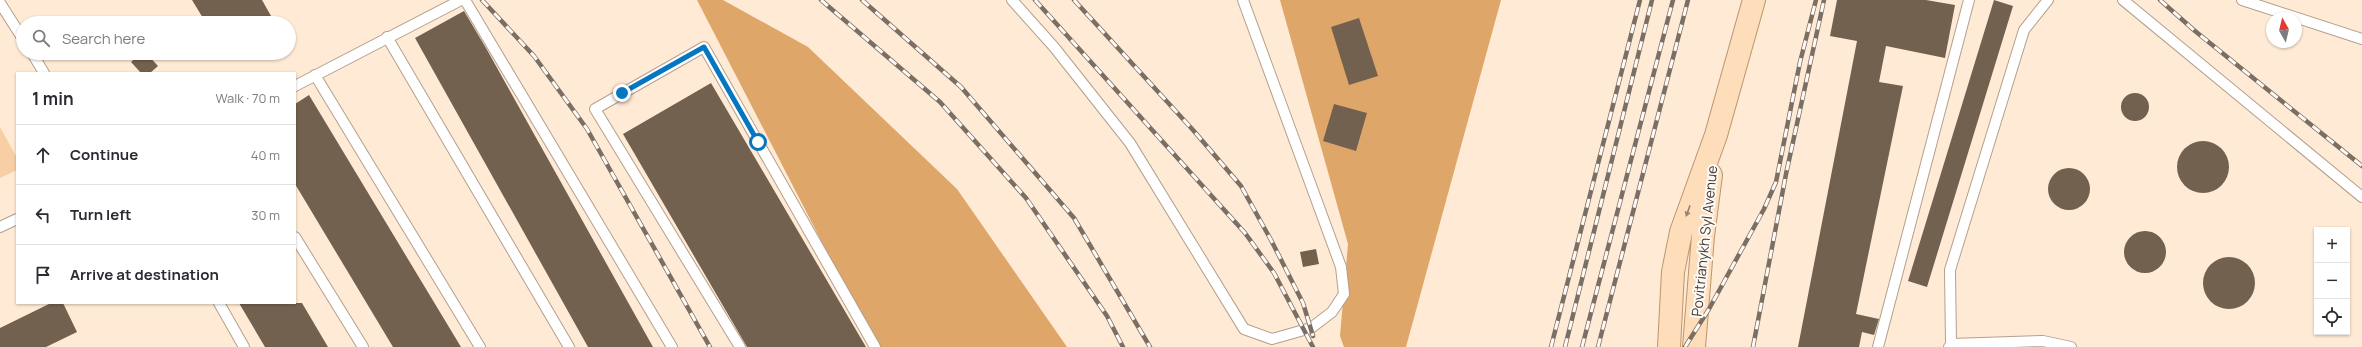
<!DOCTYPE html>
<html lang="en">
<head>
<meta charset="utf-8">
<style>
  :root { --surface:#fff; --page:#f2f2f3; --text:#2b2b33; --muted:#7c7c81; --line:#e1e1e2 }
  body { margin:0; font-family:Manrope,sans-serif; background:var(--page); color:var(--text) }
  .controls { position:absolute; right:12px; bottom:12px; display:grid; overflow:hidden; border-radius:0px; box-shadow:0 1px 3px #0004 }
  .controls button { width:36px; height:36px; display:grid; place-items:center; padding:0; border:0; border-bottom:1px solid var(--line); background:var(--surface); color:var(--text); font:20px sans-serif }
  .compass { position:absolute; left:2266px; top:12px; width:36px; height:36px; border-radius:50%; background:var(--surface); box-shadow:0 1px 3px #0004; rotate:352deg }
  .stop { position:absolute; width:12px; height:12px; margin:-9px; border:3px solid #0776c0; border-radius:50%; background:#fff }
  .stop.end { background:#0776c0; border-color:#fff; box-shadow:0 1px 4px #0008 }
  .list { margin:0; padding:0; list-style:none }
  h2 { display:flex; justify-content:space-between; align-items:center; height:52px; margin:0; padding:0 16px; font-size:17px }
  h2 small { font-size:13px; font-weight:400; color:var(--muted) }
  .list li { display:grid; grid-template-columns:26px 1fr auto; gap:12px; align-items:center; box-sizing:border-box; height:60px; padding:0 16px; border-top:1px solid var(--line) }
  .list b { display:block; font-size:15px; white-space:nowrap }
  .list em { font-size:13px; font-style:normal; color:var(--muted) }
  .icon { flex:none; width:22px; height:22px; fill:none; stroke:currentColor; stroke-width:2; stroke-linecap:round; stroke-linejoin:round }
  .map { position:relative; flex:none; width:2362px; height:347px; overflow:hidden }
  .search { position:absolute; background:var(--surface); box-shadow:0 1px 3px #0004; left:16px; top:16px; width:280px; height:44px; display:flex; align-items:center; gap:10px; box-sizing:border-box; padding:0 14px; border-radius:22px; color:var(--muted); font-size:15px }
  .panel { position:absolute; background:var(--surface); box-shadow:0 1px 3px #0004; left:16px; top:72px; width:280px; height:232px; border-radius:0px }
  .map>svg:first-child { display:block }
</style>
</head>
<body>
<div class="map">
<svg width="2362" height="347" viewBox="0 0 2362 347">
  <rect width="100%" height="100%" fill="#ffead5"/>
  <path fill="#f8cfa5" d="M0,127l17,31v12l-17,8z"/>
  <path fill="#dfa669" d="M697,0h26l85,47 149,142 110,158h-191z
    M1280,0h221l-95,347h-62l-4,-11 8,-92z"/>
  <path fill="#73614f" d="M192,0h70l13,23h-69z
    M1837,0h89l29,5 -10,53 -59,-12 -7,36 24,4 -47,228 23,5 -5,16 -12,-3 -3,15h-61l59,-306 -27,-5z
    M1994,0l19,6 -86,281 -19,-6z
    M464,11l22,37 167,299h-65l-173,-309z
    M1359,18l19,58 -29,9 -18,-58z
    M141,53h5l12,13 -8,7h-9l-10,-11z
    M711,83l155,264h-119l-124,-213z
    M2121 107a14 14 0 1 1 28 0a14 14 0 1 1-28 0Z
    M309,95l152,252h-68l-98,-163v-80z
    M1334,104l33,9 -11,38 -33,-10z
    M2177 167a26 26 0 1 1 52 0a26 26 0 1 1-52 0Z
    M2048 189a21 21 0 1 1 42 0a21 21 0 1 1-42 0Z
    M2124 252a21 21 0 1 1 42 0a21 21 0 1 1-42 0Z
    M1316,249l3,15 -16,3 -3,-15z
    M2203 283a26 26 0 1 1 52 0a26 26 0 1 1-52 0Z
    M51,303h12l14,29 -31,15h-46v-19z
    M239,303h63l26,44h-63z"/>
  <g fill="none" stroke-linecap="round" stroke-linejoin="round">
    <defs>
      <path id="lane" d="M465,0l207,347
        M1012,0l42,47 76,96 114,186 28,10 39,-11 21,-16 12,-18 -3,-27 -98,-267
        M2123,0l239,197
        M2242,0l120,39
        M0,3l23,36
        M387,37l182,310
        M32,53l12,20
        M315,75l165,272
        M295,86l166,-86
        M0,227l17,-8
        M295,237l68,110
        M219,303l25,44
        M1951,344l-1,-74 74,-240 24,-30
        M740,347l-145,-238 109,-62 171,300
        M1878,347l91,-347
        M1949,347l2,-3 92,-3 28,6"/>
      <path id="primary" d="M1669,347l4,-75 8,-40 35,-97 38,-135
        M1694,347l9,-111 8,-61"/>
    </defs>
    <use href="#lane" stroke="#b3a08d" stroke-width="12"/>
    <use href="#primary" stroke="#bc956d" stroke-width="24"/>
    <use href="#lane" stroke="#fff" stroke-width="10"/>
    <use href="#primary" stroke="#feddba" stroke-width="22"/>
    <defs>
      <path id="rail" d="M482,0l52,56 53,73 123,218
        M821,0l119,102 86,96 81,118 16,31
        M862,0l99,87 113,131 76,129
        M1035,0l210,233 29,40 39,74
        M1074,0l119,130 48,56 30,54 32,63 10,33
        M2160,0l35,31 167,135
        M1551,347l89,-347
        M1565,347l87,-347
        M1582,347l91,-347
        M1598,347l90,-347
        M1685,347l24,-38 55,-100 12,-27 24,-120 16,-62
        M1753,347l33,-173 38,-174"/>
    </defs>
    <use href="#rail" stroke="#7b6f63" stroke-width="4.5"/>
    <use href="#rail" stroke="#fffaf6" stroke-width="3" stroke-dasharray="9" stroke-linecap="butt"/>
  </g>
  <defs><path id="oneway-solid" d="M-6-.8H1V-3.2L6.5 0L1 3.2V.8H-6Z"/></defs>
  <use fill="#978470" href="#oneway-solid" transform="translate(1688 211) rotate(110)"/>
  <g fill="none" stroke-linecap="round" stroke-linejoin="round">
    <path stroke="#0776c0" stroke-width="5" d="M622,93l82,-46 54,95"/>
  </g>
  <g text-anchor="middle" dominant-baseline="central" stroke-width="4" stroke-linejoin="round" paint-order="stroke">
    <g font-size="14" fill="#433b33" stroke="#fffaf6">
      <text transform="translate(1704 241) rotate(-84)">Povitrianykh Syl Avenue</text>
    </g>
  </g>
</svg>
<div class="controls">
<button>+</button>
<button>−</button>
<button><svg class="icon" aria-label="locate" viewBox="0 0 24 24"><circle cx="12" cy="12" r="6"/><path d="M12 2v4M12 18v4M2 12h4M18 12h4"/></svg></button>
</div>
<svg class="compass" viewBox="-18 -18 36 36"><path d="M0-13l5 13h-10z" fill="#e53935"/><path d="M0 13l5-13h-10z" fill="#7c7c81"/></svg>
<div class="stop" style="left:758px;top:142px"></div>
<div class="stop end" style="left:622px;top:93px"></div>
<div class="search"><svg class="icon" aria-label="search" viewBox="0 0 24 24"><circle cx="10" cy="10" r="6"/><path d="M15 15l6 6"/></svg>Search here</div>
<section class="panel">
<h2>1 min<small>Walk · 70 m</small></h2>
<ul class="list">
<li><svg class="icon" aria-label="ahead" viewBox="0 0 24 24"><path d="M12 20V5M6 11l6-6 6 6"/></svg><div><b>Continue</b></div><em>40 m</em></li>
<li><svg class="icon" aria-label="left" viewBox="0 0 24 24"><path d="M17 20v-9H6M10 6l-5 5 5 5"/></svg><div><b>Turn left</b></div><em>30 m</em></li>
<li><svg class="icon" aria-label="arrive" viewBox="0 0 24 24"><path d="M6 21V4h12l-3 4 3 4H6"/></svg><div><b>Arrive at destination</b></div></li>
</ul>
</section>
</div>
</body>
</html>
